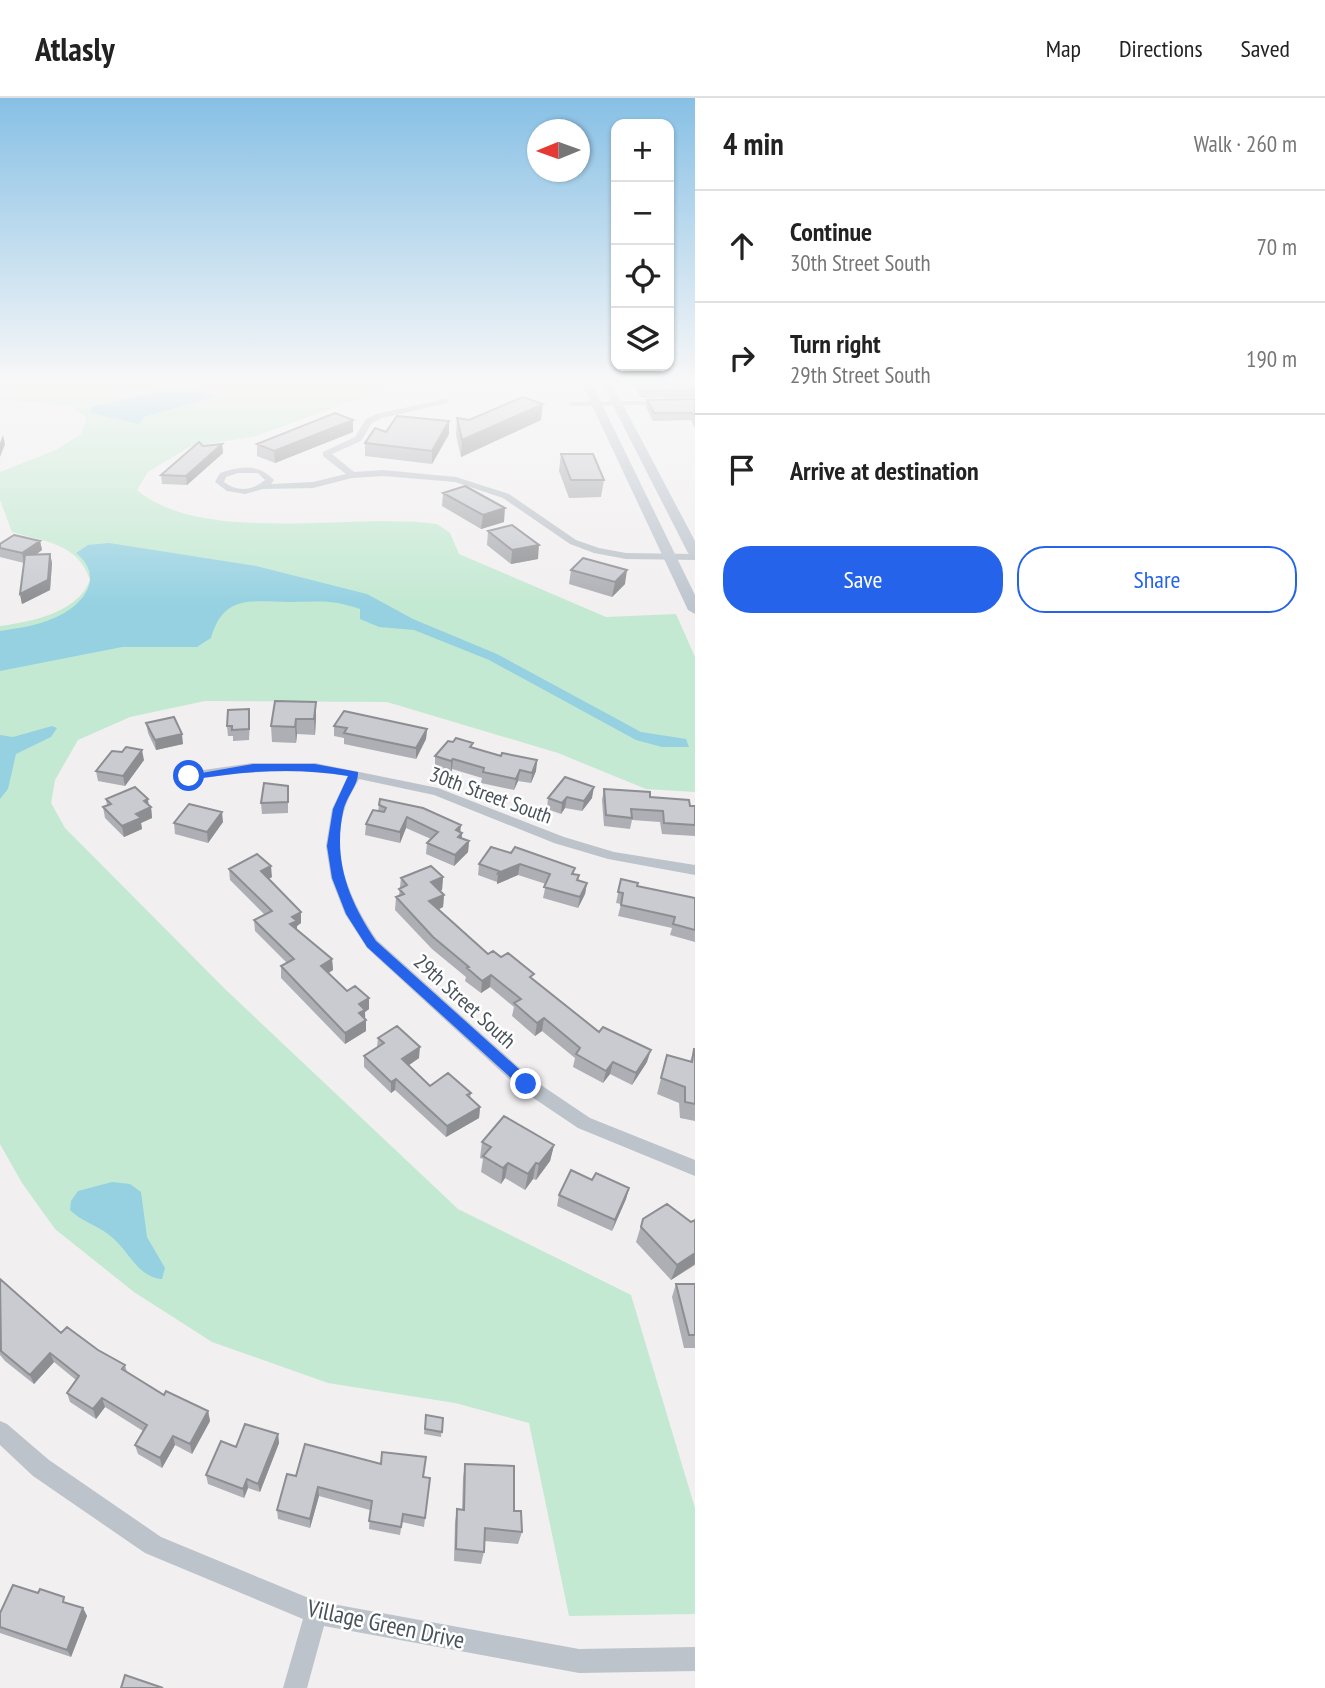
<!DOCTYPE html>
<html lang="en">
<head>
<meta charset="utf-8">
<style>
  :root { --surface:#fff; --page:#f6f6f6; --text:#222; --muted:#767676; --line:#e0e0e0; --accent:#2563eb }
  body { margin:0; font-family:"PT Sans Narrow",sans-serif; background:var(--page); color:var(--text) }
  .controls { position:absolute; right:21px; top:21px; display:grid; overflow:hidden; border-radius:14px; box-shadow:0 2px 5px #0004 }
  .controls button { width:63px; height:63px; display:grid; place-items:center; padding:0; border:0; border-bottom:2px solid var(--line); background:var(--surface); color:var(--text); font:35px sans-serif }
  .compass { position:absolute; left:527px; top:21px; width:63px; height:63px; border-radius:50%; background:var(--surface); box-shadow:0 2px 5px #0004; rotate:269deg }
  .stop { position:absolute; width:21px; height:21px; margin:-16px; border:5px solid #2563eb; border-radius:50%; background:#fff }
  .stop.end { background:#2563eb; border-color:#fff; box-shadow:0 2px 7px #0008 }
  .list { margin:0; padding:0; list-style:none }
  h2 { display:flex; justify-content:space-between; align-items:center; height:91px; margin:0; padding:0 28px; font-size:30px }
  h2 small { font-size:23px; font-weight:400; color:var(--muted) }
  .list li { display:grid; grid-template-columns:46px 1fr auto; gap:21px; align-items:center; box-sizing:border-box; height:112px; padding:0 28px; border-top:2px solid var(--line) }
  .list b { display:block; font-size:26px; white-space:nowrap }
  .list p { margin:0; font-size:23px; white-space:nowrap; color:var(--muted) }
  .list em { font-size:23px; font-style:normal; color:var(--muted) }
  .actions { display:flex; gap:14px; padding:21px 28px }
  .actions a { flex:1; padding:16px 0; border:2px solid var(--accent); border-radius:28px; text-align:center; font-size:24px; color:var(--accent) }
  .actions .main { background:var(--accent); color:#fff }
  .icon { flex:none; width:38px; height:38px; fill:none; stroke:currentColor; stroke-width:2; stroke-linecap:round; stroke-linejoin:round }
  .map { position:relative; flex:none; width:695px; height:1590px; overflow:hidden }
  header { display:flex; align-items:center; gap:42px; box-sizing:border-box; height:98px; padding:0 35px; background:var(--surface); border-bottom:2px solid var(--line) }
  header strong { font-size:33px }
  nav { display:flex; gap:38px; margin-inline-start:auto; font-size:24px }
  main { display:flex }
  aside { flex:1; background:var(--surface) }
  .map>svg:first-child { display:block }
</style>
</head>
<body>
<header>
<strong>Atlasly</strong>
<nav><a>Map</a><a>Directions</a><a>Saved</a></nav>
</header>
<main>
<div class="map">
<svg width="695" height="1590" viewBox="0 0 695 1590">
  <rect width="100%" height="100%" fill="#f1efef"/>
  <path fill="#c3e9d2" d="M0,286h398l-145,53 -62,9 -43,26 -11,18c66,56 217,22 300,34l13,9 9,21 147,63 70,-3 19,43v135l-49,-3 -88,-36 -171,-51 -182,-1 -75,16 -52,23 -23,40 -4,23 14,25 160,161 233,220 173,86 64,213v106l-126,2 -40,-193 -74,-20 -127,-20 -116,-41 -78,-50 -79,-63 -33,-46 -22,-39v-518c30,-4 78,-13 90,-46 -12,-37 -45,-38 -78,-48l-12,-32v-28l56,-22 25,-16 6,-16 -18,-12 -69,-7z"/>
  <path fill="#95d1e1" d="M179,288l38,10 -73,21 -5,7 -49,-11 2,-6z
    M109,445l147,23 111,28 46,25 84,35 144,78 45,7 3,8h-27l-26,-7 -147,-80 -75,-30 -35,-3 -19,-8v-10c-31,-10 -39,-7 -70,-7 -37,0 -66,-9 -79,36l-14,9h-75l-122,24v-40c18,-3 37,-5 54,-13 29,-12 52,-41 22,-65l12,-8z
    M52,628l5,2 -6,9 -35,17 -8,35 -8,10v-64l13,2z
    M112,1084l18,2 11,8 6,45 18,31 -3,11c-26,-2 -34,-31 -54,-45 -12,-9 -27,-13 -38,-24l1,-9 7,-10z"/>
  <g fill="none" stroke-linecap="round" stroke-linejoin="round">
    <path fill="#bcc3ca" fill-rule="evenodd" d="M445,301h3v4l-66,15 -10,5 -11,18 -29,13 22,18 29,-2 73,7 53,17 67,46 23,8 27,5 69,1v6l-69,-1 -32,-6 -24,-9 -67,-46 -48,-16 -72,-6 -31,2 -39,10 -50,1 -18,5 -18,-3 -12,-9 5,-9c21,-7 38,-10 54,7l-3,4 42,-2 33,-8 -23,-18v-4l32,-15 11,-18 10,-5zM238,375h20l7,7c-13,11 -28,12 -41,2l2,-5z
      M695,302v4l-123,2 -4,-2 4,-2z
      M253,665h62l123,25 126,49 50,15 81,13v10l-87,-16 -54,-16 -120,-48 -75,-16c-5,9 -11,19 -14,29 -16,47 6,94 32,132l155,139 58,39 105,42v16l-117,-48 -58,-39 -153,-141 -22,-34 -14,-36 -5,-32 6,-37 16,-33c-54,-9 -105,-4 -159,4l-6,-4 6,-4z
      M0,1323l7,3 42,36 112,77 155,64 263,48 116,-2v24l-116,2 -255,-47 -17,62h-24l20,-69 -158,-66 -112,-77 -33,-31z"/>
    <path fill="#bdc5ce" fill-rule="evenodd" d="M582,286h10l103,211v19l-7,-4z
      M602,286h10l83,157v16l-7,-4z"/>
  </g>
  <path fill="#adafb4" d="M634,286h61v13l-54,1z
    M695,301v29l-4,-8 -38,1 -7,-14 1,-7z
    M457,320l12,2h72l-80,37 -5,-22z
    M353,334l-78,31 -18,-7v-12z
    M386,334l63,2 -17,30 -67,-8v-13z
    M222,346l1,9 -36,32 -25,-1 -1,-9z
    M561,356l43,26 -3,17 -32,1 -10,-27z
    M443,395l61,29 -23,7 -39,-23z
    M488,433l50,28 -27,5 -24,-19z
    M40,443l2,9 -6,5 14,-1 2,9 -2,27 -28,14 -2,-10 4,-31 -24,-6v-13z
    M571,472l54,14 -13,13 -43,-13z
    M275,603l41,16 -1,18 -18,-1 -1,9 -24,-1 -1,-16z
    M250,622l-1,20 -16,1v-5h-5l-1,-10z
    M146,625l37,21 -27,6 -8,-17z
    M334,628l93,3 -1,10 -10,20 -72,-15v-6l-10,-2z
    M453,644l48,14 36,4 -1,11 -5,12 -13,-2 -4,9 -33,-7 1,-5 -30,-9 -1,3 -16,-5v-11z
    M122,654l22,8 -19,26 -27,-5 -2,-10z
    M565,679l27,21 -10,13 -17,-3 -4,6 -14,-5 1,-11z
    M288,688v27l-26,1 -1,-11z
    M604,691l91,17v30l-33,-2 -2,-12 -28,-2 -2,9 -26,-3 -2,-26z
    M106,701h42v6l3,2 1,11 -11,5 1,6 -18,8 -19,-19 -2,-11 4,-2z
    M379,707l83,28v5l7,3 -1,11 -14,14 -28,-12 1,-11 4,-4 -25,-11 -6,15 -35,-8 1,-11 12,-13z
    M223,724l-15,21 -33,-9 -1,-11z
    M511,755l68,22 -1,5 9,3 -2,11 -7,14 -35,-10 3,-14 -28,-9 -21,9v-2l-19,-7 1,-11z
    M229,771l43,8 -3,2 32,44 -4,3v4l35,29 1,11 -5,3 19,18 22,18 -4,3 1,19 -21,13 -64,-66v-12l6,-3 -32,-32 -1,-11 11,-5 -35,-35z
    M443,779l-1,13 -2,1 4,4 -1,12 -5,3 50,44 13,3 33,23 65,52 48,30 -15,23 -22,-11 -7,9 -30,-16 2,-9 -33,-27 -7,5 -23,-20 2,-9 -24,-20 -9,6 -16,-12 1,-4 -34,-28 -37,-39 1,-13 3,-1 2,-18z
    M621,781l16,7 58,12v44l-25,-7 2,-7 -54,-12 3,-12 -5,-1z
    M378,940l41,20 -10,7 21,21 41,7 -1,5 10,9 -1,11 -33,19 -51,-47 -4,3 -27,-26v-11l13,-9z
    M694,951h1v72l-15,-3 -1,-15 -22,-9 10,-39 23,7z
    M482,1044l72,3 -4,16 -14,19 -3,-1 -8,11 -20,-12 -4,6 -20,-12 2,-13 -3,-1z
    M592,1082l37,8 -3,11 -14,32 -55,-25 2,-11z
    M643,1121l48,3 4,-2v45l-24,15 -35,-38z
    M0,1181l61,54 64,32 2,7 37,23 44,16 2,10 -18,33 -17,-9 -13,23 -24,-14 -3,-9 8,-14 -38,-24 -9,12 -26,-17 -3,-9 9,-13 -22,-18 -20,22 -29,-23 -5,-6z
    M676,1186h19v64h-11l-12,-51z
    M426,1317l17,3 -2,19 -17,-3z
    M278,1336l1,9 -19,49 -12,-4 -4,10 -36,-14 -2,-9 30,-28z
    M465,1366l49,47 8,21 -4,12 -34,-3v11l-3,12 -27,-3 1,-39 2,-13 5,1 1,-32z
    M296,1378l127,1 7,1 -6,49 -22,-5 -2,13 -31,-6 1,-19 -51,-14 -9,32 -32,-9 -1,-9z
    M68,1505l15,5 4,8 -16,41 -71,-24v-20z"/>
  <path fill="#8d8e92" d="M543,306l-2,16 -80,37 1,-17z
    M353,322v12l-78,31 -1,-12z
    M449,323v13l-17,30v-13z
    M3,337l2,9 -5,13v-14z
    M222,346l1,9 -36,32 -1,-9z
    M505,410l-1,14 -23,7 2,-14z
    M40,443l2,9 -18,13 -2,-10z
    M539,447l-1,14 -27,5 1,-14z
    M50,456l2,9 -2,27 -28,14 -2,-10z
    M627,472l-2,14 -13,13 3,-15z
    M316,604v15l-1,18 -1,-16z
    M296,621l1,15 -1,9 -1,-16z
    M427,631l-1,10 -10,20v-11z
    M182,636l1,10 -27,6 -1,-10z
    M142,652l2,10 -19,26 -2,-10z
    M453,661l-1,10 -1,3v-11z
    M537,662l-1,11 -5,12 1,-10z
    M520,672l-2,11 -4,9 2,-11z
    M594,689l-2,11 -10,13 2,-10z
    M567,699l-2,11 -4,6 1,-11z
    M148,701l1,9 2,-1 1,11 -11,5 1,6 -18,8 -2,-11 14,-12 8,-13z
    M222,714l1,10 -15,21 -1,-11z
    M407,719l-1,11 -6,15v-11z
    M461,727l-1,10 2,-2 -1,11 -5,-14z
    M469,743l-1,11 -14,14 1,-11z
    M520,766l-2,11 -21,9 1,-11z
    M271,768l1,11 -10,5 -1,-11z
    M443,779l-1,13 -12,4 1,-12z
    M587,785l-2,11 -7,14 2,-11z
    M444,797l-1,12 -15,7 1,-13z
    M301,814v11l-4,3v6l-7,-8 2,-7z
    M332,861l1,11 -11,7 -1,-11z
    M491,877l-1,12 -9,6 1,-12z
    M369,900v11l-4,3v9l-6,3v-20z
    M544,920l-2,13 -7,5 2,-13z
    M366,922v11l-21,13v-11z
    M420,949l-1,11 -17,12v-11z
    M651,952l-4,12 -15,23 4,-12z
    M613,964l-3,12 -7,9 3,-12z
    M396,981l-1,11 -4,3v-11z
    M480,1009l-1,11 -33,19 1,-11z
    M554,1047l-4,16 -14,19 3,-16z
    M508,1065l-3,15 -4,6 2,-16z
    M536,1065l-3,16 -8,11 3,-16z
    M629,1090l-3,11 -14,32 3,-11z
    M695,1155v11l-24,16 6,-15z
    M50,1255l4,9 -20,22 -4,-9z
    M102,1300l3,9 -9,12 -3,-10z
    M208,1313l2,10 -18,33 -2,-10z
    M278,1336l1,9 -19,49 -2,-8z
    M173,1338l2,9 -13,23 -2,-10z
    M247,1381l1,9 -4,10 -1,-9z
    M318,1389l1,9 -9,32v-9z
    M83,1510l4,8 -16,41 -4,-7z"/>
  <path fill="#c9cbd1" stroke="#8d8e92" stroke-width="2" d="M638,286h57v6l-53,1z
    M523,299l20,7 -81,36 -5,-22 12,2z
    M695,301v18l-3,-4h-38l-7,-13z
    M335,315l18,7 -79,31 -17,-7z
    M397,318l52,5 -17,30 -67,-8 10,-15 11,4z
    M199,344l4,4 19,-2 -36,32 -25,-1z
    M561,356h32l11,26h-33z
    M465,388l40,22 -22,7 -40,-22z
    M512,427l27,20 -27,5 -24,-19z
    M14,437l26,6 -18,12 -22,-5v-4z
    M50,456l-2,26 -28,14 5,-39z
    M583,460l44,12 -12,12 -44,-12z
    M275,603l41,1 -2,17h-18l-1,8 -24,-1z
    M249,611v20l-17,1v-4h-5l1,-16z
    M344,613l83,18 -11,19 -72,-15 3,-5 -13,-2z
    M174,619l8,17 -27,6 -9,-17z
    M456,640l17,5 -3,4 31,9 1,-3 35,7 -5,13 -12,-3 -4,9 -33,-7 1,-4 -31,-9 -2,2 -16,-5 13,-15 5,1z
    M126,649l16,3 -19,26 -27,-5 16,-20 10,1z
    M565,679l29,10 -10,14 -17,-4 -5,6 -14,-5z
    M264,685l24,3v16l-27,1z
    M135,689l13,12 -4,2 7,6 -15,7 5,4 -19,8 -19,-19 8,-3 -5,-5z
    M604,691l46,3v5l39,3 1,6h5v19l-31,-2 -1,-12 -32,-2 1,9 -26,-3z
    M380,701l43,9 38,17 -5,5 6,3 -4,4 11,4 -14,14 -28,-12 11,-11 -31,-15 -7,15 -34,-8 7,-14 11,2 2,-4 -7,-3z
    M189,706l33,8 -15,20 -33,-9z
    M491,749l20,6 4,-6 60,21 -3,6 7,1 -2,5 10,3 -7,14 -36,-10 6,-13 -30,-10 -22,9 1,-2 -20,-7z
    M257,756l14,12 -10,5 40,41 -9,5 5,4 -7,3 42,35 -11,7 26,25 8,-5 14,12 -10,6 6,6 -6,3 7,7 -21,13 -64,-67 13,-7 -40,-39 18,-9 -43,-42z
    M431,768l12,11 -12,5 13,13 -15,6 59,53 5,-3 8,6 7,-4 26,21 -4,3 69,55 4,-5 48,23 -15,23 -23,-11 -7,9 -30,-17 4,-6 -36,-30 -7,5 -23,-20 7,-4 -30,-24 -9,6 -15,-13 2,-1 -36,-30 -37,-40 8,-3 -5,-5 8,-4 -6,-7z
    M621,781l17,4 -1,3 58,12v32l-22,-6 2,-7 -54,-12 2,-12 -5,-1z
    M397,928l23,21 -18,12 28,27 18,-13 23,20 -4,2 13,12 -33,19 -51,-47 -5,3 -27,-26 20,-13 -6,-5z
    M694,951h1v55l-10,-2v-15l-24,-9 6,-23 25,7z
    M504,1018l50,29 -15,19 -3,-1 -8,11 -20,-11 -5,5 -20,-12 8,-9 -9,-5z
    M571,1072l21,10 4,-7 33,15 -14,32 -56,-25z
    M667,1106l24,18 4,-2v33l-18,12 -36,-38 2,-8z
    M0,1181l61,54 6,-6 31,23 27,15 -3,4 42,26 2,-4 42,20 -18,33 -17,-8 -13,22 -25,-13 12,-20 -45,-27 -9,11 -26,-16 12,-17 -29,-23 -20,22 -29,-24z
    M676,1186h19v51h-6z
    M426,1317l17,3 -1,14 -17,-3z
    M245,1326l33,10 -20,50 -11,-5 -4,10 -37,-14 15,-34 15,6z
    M305,1346l76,20 1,-12 44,5 -3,20 7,1 -5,40 -22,-4 -2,13 -32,-6 3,-20 -54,-14 -8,32 -33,-9 10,-36 9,2z
    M465,1366l49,2v45h7l1,21 -37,-4 -1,24 -28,-3 1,-40 7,1z
    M13,1487l25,8 2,-4 24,8 -1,5 20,6 -16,42 -67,-23v-14z
    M125,1577l38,13h-42z"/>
  <linearGradient id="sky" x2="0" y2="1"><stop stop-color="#87c0e5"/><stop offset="0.56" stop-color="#f9f8f8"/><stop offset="1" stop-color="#f9f8f8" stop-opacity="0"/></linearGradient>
  <rect width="695" height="509" fill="url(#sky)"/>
  <path fill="#2563eb" d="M253,666h62l43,8c1,13 -13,26 -15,40 -10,49 6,89 33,129l155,139v8h-9l-155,-141 -21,-33 -14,-36 -5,-32 6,-37 15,-33c-54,-9 -104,-5 -159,4l-5,-4z"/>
  <g text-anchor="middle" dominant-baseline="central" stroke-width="5" stroke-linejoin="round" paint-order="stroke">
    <g font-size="21" fill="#49525a" stroke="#fff">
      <text transform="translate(491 697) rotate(20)">30th Street South</text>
      <text transform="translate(465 903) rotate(42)">29th Street South</text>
    </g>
    <g font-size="24" fill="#49525a" stroke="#fff">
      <text transform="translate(386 1526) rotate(12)">Village Green Drive</text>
    </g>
  </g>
</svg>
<div class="controls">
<button>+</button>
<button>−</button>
<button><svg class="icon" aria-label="locate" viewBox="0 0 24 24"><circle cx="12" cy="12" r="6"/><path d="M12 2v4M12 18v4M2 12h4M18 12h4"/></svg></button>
<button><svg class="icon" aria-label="layers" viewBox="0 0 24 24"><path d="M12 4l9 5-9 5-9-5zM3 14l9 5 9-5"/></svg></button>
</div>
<svg class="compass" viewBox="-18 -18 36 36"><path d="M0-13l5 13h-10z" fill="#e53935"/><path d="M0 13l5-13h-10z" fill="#767676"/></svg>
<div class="stop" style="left:189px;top:678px"></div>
<div class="stop end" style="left:526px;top:986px"></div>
</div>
<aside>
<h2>4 min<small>Walk · 260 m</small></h2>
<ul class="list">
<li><svg class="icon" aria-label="ahead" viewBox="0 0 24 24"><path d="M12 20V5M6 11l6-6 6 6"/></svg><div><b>Continue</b><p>30th Street South</p></div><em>70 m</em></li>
<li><svg class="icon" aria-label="right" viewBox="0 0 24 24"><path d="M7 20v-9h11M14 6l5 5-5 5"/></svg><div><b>Turn right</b><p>29th Street South</p></div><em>190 m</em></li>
<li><svg class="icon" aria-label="arrive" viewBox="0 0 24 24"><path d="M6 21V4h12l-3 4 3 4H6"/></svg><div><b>Arrive at destination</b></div></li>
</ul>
<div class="actions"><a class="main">Save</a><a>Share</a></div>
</aside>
</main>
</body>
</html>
